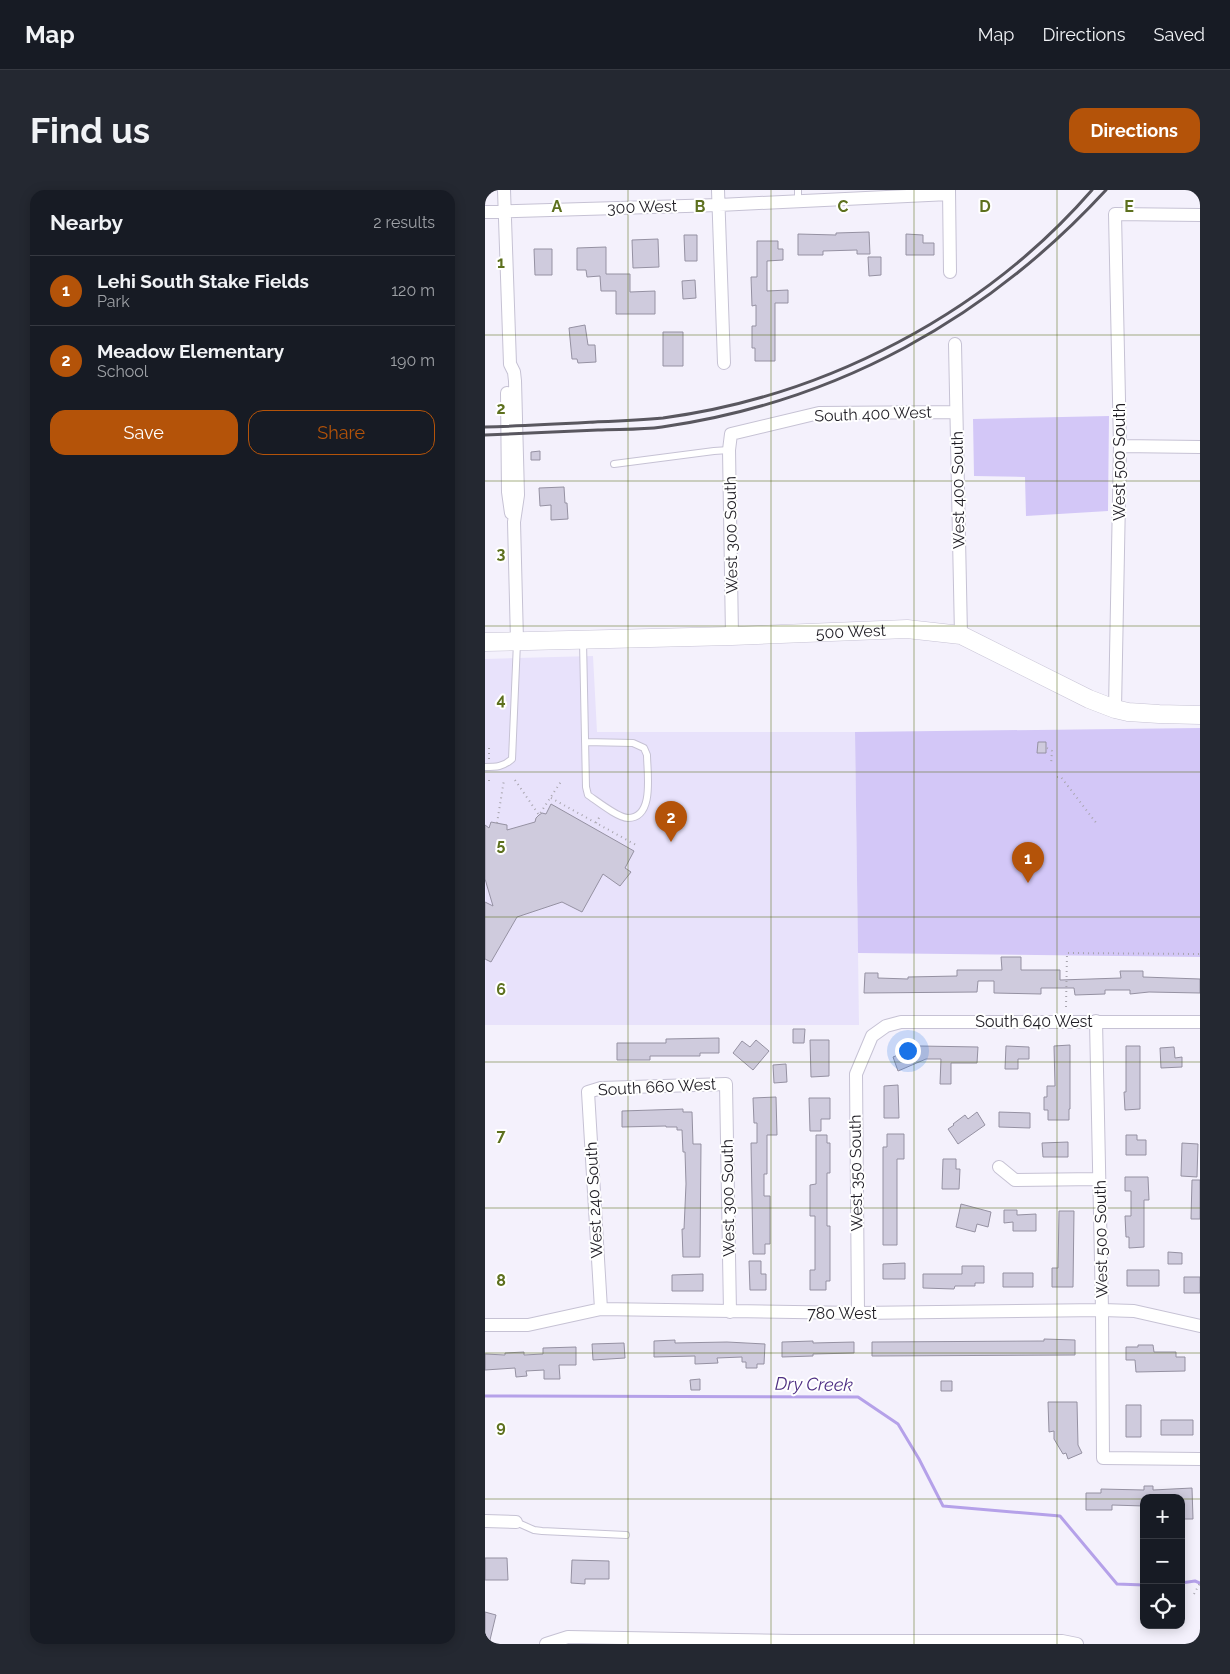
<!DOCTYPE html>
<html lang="en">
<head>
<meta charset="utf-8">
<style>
  :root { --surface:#171b24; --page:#242831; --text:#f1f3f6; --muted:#9ea1a6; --line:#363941; --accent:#b45309 }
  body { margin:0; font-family:Raleway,sans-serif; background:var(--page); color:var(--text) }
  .controls { position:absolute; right:15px; bottom:15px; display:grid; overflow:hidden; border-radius:10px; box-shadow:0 2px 12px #0003 }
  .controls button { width:45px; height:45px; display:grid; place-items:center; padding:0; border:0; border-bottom:1px solid var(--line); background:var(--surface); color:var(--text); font:25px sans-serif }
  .you { position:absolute; left:422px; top:860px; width:18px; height:18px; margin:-12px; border:4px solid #fff; border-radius:50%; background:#1a73e8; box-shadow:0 0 0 8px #1a73e833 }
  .badge { display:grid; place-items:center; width:32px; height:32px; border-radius:50%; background:var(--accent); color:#fff; font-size:16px; font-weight:700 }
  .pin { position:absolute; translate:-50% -41px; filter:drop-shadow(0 1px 2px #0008) }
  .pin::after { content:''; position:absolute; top:26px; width:18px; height:15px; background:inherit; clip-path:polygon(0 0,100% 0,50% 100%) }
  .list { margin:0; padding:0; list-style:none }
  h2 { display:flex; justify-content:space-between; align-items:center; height:65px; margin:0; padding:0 20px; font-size:21px }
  h2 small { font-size:16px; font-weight:400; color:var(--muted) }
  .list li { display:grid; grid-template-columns:32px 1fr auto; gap:15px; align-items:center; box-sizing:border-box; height:70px; padding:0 20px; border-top:1px solid var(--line) }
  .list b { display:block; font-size:19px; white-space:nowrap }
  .list p { margin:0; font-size:16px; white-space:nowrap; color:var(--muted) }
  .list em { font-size:16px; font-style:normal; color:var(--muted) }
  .actions { display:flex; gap:10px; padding:15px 20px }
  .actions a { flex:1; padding:11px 0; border:1px solid var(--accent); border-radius:15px; text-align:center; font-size:18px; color:var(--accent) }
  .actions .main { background:var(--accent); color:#fff }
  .icon { flex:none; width:28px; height:28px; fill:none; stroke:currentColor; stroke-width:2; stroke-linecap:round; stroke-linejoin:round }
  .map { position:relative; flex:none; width:715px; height:1454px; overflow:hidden; border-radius:15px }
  header { display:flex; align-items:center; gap:30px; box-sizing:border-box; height:70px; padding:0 25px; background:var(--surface); border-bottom:1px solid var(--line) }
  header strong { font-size:24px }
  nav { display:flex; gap:28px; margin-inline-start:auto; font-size:18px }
  .intro { display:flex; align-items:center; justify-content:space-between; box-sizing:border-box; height:120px; padding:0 30px }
  h1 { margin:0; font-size:35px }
  .button { padding:12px 22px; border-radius:15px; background:var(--accent); color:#fff; font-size:18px; font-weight:700 }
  main { display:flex; gap:30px; padding:0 30px }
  aside { flex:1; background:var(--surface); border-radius:15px; box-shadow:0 2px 12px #0003 }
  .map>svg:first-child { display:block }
</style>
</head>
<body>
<header>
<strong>Map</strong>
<nav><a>Map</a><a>Directions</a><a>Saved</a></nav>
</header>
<div class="intro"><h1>Find us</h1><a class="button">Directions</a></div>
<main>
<aside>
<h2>Nearby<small>2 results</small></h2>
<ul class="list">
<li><span class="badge">1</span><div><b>Lehi South Stake Fields</b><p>Park</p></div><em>120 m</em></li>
<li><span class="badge">2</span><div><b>Meadow Elementary</b><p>School</p></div><em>190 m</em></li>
</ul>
<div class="actions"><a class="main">Save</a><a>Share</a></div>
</aside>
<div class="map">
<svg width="715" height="1454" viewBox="0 0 715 1454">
  <rect width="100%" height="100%" fill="#f4f1fc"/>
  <path fill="#e8e2fb" d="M108,466l4,76h258l4,293h-374v-366z"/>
  <path fill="#d3c7f7" d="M624,226l-1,95 -82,5 -1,-39 -51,-1 -1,-57z
    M715,538v229l-342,-4 -3,-221z"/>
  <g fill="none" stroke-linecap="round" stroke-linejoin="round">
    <path stroke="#b5a1e9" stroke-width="3" d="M0,1206l373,1 40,27 21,35 24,47 117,10 57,68 27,1
      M696,1393l14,-2 5,2"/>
  </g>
  <path fill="#cfcbdd" stroke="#9591a2" d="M384,42l1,22h-13v-4l-34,1v4h-25v-21l38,1v-2z
    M421,44l17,1v8h11v12h-28z
    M199,45h13v26h-12z
    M173,49l1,28 -26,1 -1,-28z
    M272,51h21v8h5v11l-16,1v30l21,-1v13h-13v58h-20v-13h-3v-22h4v-21l-4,1 -1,-29h6z
    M121,57v27h24v18l25,-1v23h-39v-23h-15l-1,-15 -13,1 -1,-7h-9v-22z
    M49,59h18v26h-17z
    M383,67h13v18l-12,1z
    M210,90l1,18 -13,1 -1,-18z
    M100,135l3,20h7l1,17 -18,1 -1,-4h-5l-3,-31z
    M178,142h20v34h-20z
    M55,261v9h-9v-8z
    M79,297l1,16h2l1,16 -17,1v-15l-11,1 -1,-18z
    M553,552h8v11h-9z
    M66,614l83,47 -9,17 6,4 -11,14 -17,-12 -21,38 -20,-10 -45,15 -26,45 -6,-3v-57l8,4 -8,-27v-54l4,3 2,-6 16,3v5l28,-8 1,-4 3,-3 3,-2 4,1z
    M516,767h20v13h39v10l61,-2 -1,-7h23v6l57,2v14l-51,-1 -19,2v-4h-25v4l-30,1 -1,-7h-33v6l-47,-1v-12h-16l-1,11 -113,1 1,-20h13v5l30,1v-2l49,-1v-6h45z
    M308,839h12l-1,14h-11z
    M234,848v15h-19v3h-50v4h-33v-17h49v-4z
    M271,850l13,11 -16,19 -20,-17 9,-12 8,6z
    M325,850h19v36l-18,1z
    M585,855v64h-1v11h-21v-10h-4v-13h3v-11h8l-1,-40z
    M435,856l58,1 -1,16h-26v21h-11l1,-25h-15l-28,12 -5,-14z
    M521,856l23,1v12h-11v10h-13z
    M641,856h14v63l-15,1 -1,-18h2z
    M689,857l1,11 7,-1v10l-21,1 -1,-20z
    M301,874l1,18 -13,1 -1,-18z
    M413,895l1,33h-15v-32z
    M291,907l1,38h-10v39h-3v22h6v48h-5v10h-12l-2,-111h6v-20h-3l-1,-25z
    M324,908h21v21h-9v12h-11z
    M198,919v3h9l1,32h8l-1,113h-17l-1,-28h2l2,-45 -1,-32h-2l-1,-22h-5v-3h-11v-1l-44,1v-16z
    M492,922l8,13 -27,19 -10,-15 6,-4 -1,-1 12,-9 3,4z
    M514,922l31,1v15l-31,-1z
    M402,944h17v25h-7v86h-14v-98h4z
    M331,945h11v8h3v30h-3v53h3v55h-4v9h-16v-20h5v-54h-5v-31l6,-1z
    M641,945h11v5h9v15h-20z
    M583,952v15h-25l-1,-14z
    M697,953l16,1 -1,33 -16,-1z
    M458,969h13v10h4l-1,20h-17z
    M640,987h23l1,23h-5v47l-15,1v-11h-3l-1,-21h6v-25h-6z
    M707,990h8v39h-9z
    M476,1014l30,8 -3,15 -11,-3 -2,8 -19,-5z
    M519,1020h13v5l19,-1v17h-23v-9l-9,1z
    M574,1021h15l-1,76h-21v-19h6z
    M683,1062l14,1v11h-14z
    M264,1071h12v13h5v16h-16z
    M420,1073v16h-22v-15z
    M477,1076h22v17h-9v3h-20l-1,3 -31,-1v-14h39z
    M642,1080h32v16h-32z
    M518,1083h30v14h-30z
    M218,1084v17h-31v-16z
    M699,1087h16v16h-16z
    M559,1149l31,1v15l-203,1v-14l172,-1z
    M190,1150v3l52,-1 38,2 -1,20h-7v4h-11v-6h-4v-5l-25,1 1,5 -23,1v-8l-41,1v-16z
    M328,1151v2l41,-1v11l-41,1v2l-31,1v-15z
    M139,1153l1,15 -32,2 -1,-16z
    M653,1155h15l1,7h22v5h9v14l-49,1 -1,-12h-9v-13h12z
    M91,1157v18h-17l1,14h-16v-9l-18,1 1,5 -11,1 -1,-9 -30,2v-16l20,1v-2l19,-1v3l19,-1v-6z
    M215,1189v11h-9l-1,-10z
    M456,1191h11v10h-11z
    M563,1212h29l1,43 4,8 -14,6 -2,-6 -3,1 -9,-15v-8l-5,1z
    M641,1215h15v32h-15z
    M676,1230h32v15h-32z
    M659,1296h9v4l39,-2 1,31h-12v-21h-37v8l-32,-1v5h-26v-17h15v-4l43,1z
    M0,1368h22l1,22h-23z
    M87,1370l37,1v18h-24v5l-14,-1z
    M0,1422l11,3 -7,29h-4z"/>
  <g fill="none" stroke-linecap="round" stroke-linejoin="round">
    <defs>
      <path id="lane" d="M313,0v11
        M129,274l100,-13 15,-1
        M98,451l3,146 2,8c9,6 30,23 40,23 27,0 19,-46 19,-63l-3,-7 -11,-5 -48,-1
        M0,577c11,0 18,0 27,-8l5,-117
        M31,1332l18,8 8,1 84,4"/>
      <path id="street" d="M19,0l6,174 4,8 1,9 3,114 -4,27 3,119
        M233,0l6,173
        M464,0l1,82
        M0,22l234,-7 230,-11
        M470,154l6,291
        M22,203l1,99 3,21
        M635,256l80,1
        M247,446l-3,-186 2,-16 88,-21 137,-1
        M630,519l5,-263 -5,-232 85,1
        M611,831l6,289 1,148 97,1
        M514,977l16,13 84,-1
        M116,1119l-13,-217 13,-4 125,-4 4,228
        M373,1123l-2,-239 16,-38 14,-10 15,-4h299
        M0,1135h43l73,-16 257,4 244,-3 32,1 66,15
        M0,1331l31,1
        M61,1454l22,-7 225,4h269l15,3"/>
      <g id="secondary">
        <path id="s1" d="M0,452l247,-6 175,-7 54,6 128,64 26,10 13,3 31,2 41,1"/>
      </g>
    </defs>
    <use href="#lane" stroke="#c6c2d4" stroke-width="8"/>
    <use href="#street" stroke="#c6c2d4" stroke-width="14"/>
    <use href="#secondary" stroke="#c6c2d4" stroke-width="19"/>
    <path stroke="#a8a5ae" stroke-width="2" stroke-dasharray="1 4" stroke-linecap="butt" d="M4,558v11
      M562,558l5,3 -1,14
      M572,587h4l36,47
      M30,590l24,35 23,-35
      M4,591v-3
      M66,608l85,47
      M12,633l7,-43
      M111,633l4,-7
      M581,817l1,-54 133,1
      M709,1404l6,-11"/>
    <use href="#lane" stroke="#fff" stroke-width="6"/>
    <use href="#street" stroke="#fff" stroke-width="12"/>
    <use href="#secondary" stroke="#fff" stroke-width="18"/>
    <path stroke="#59575f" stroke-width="3" d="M0,237c37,-1 73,-3 110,-5 22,-1 45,-2 68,-4 163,-22 321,-104 429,-228
      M0,245c38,-2 75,-3 113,-5 21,-1 43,0 64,-3 175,-25 325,-108 444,-237"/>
  </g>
  <path fill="none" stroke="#5d701e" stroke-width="1" stroke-opacity="0.55" d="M143,0v1454M286,0v1454M429,0v1454M572,0v1454M0,145h715M0,291h715M0,436h715M0,582h715M0,727h715M0,872h715M0,1018h715M0,1163h715M0,1309h659M696,1309h19"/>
  <g text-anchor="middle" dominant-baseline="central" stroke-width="4" stroke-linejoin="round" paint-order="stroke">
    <g font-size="16" fill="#201e25" stroke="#fff">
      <text transform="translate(157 17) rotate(-2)">300 West</text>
      <text transform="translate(388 224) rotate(-2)">South 400 West</text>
      <text transform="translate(634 272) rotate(-90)">West 500 South</text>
      <text transform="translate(473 300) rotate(-91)">West 400 South</text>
      <text transform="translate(246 345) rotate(-91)">West 300 South</text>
      <text stroke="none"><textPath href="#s1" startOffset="366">500 West</textPath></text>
      <text x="549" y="831">South 640 West</text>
      <text transform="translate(172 897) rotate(-3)">South 660 West</text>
      <text transform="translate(371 983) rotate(-91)">West 350 South</text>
      <text transform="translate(243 1008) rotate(-91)">West 300 South</text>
      <text transform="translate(109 1010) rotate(-93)">West 240 South</text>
      <text transform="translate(616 1049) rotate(-91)">West 500 South</text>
      <text x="357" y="1123">780 West</text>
    </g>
    <g font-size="18" font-style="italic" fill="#4e2f83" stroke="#fff">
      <text transform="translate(329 1194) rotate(1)">Dry Creek</text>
    </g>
  </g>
  <g font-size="16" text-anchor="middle" font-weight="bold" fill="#5d701e" stroke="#fff" stroke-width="4" stroke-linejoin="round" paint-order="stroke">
    <text x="72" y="22">A</text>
    <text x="215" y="22">B</text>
    <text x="358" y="22">C</text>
    <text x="500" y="22">D</text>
    <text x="644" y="22">E</text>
    <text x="16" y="78">1</text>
    <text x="16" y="224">2</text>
    <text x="16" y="369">3</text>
    <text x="16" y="515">4</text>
    <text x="16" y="660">5</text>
    <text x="16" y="805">6</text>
    <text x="16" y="951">7</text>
    <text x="16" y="1096">8</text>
    <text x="16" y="1242">9</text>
  </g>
</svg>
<div class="controls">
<button>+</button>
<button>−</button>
<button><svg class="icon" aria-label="locate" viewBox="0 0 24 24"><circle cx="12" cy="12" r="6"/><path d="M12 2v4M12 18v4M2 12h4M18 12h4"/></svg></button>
</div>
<div class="you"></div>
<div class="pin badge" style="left:543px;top:693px">1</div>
<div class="pin badge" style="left:186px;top:652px">2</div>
</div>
</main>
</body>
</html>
